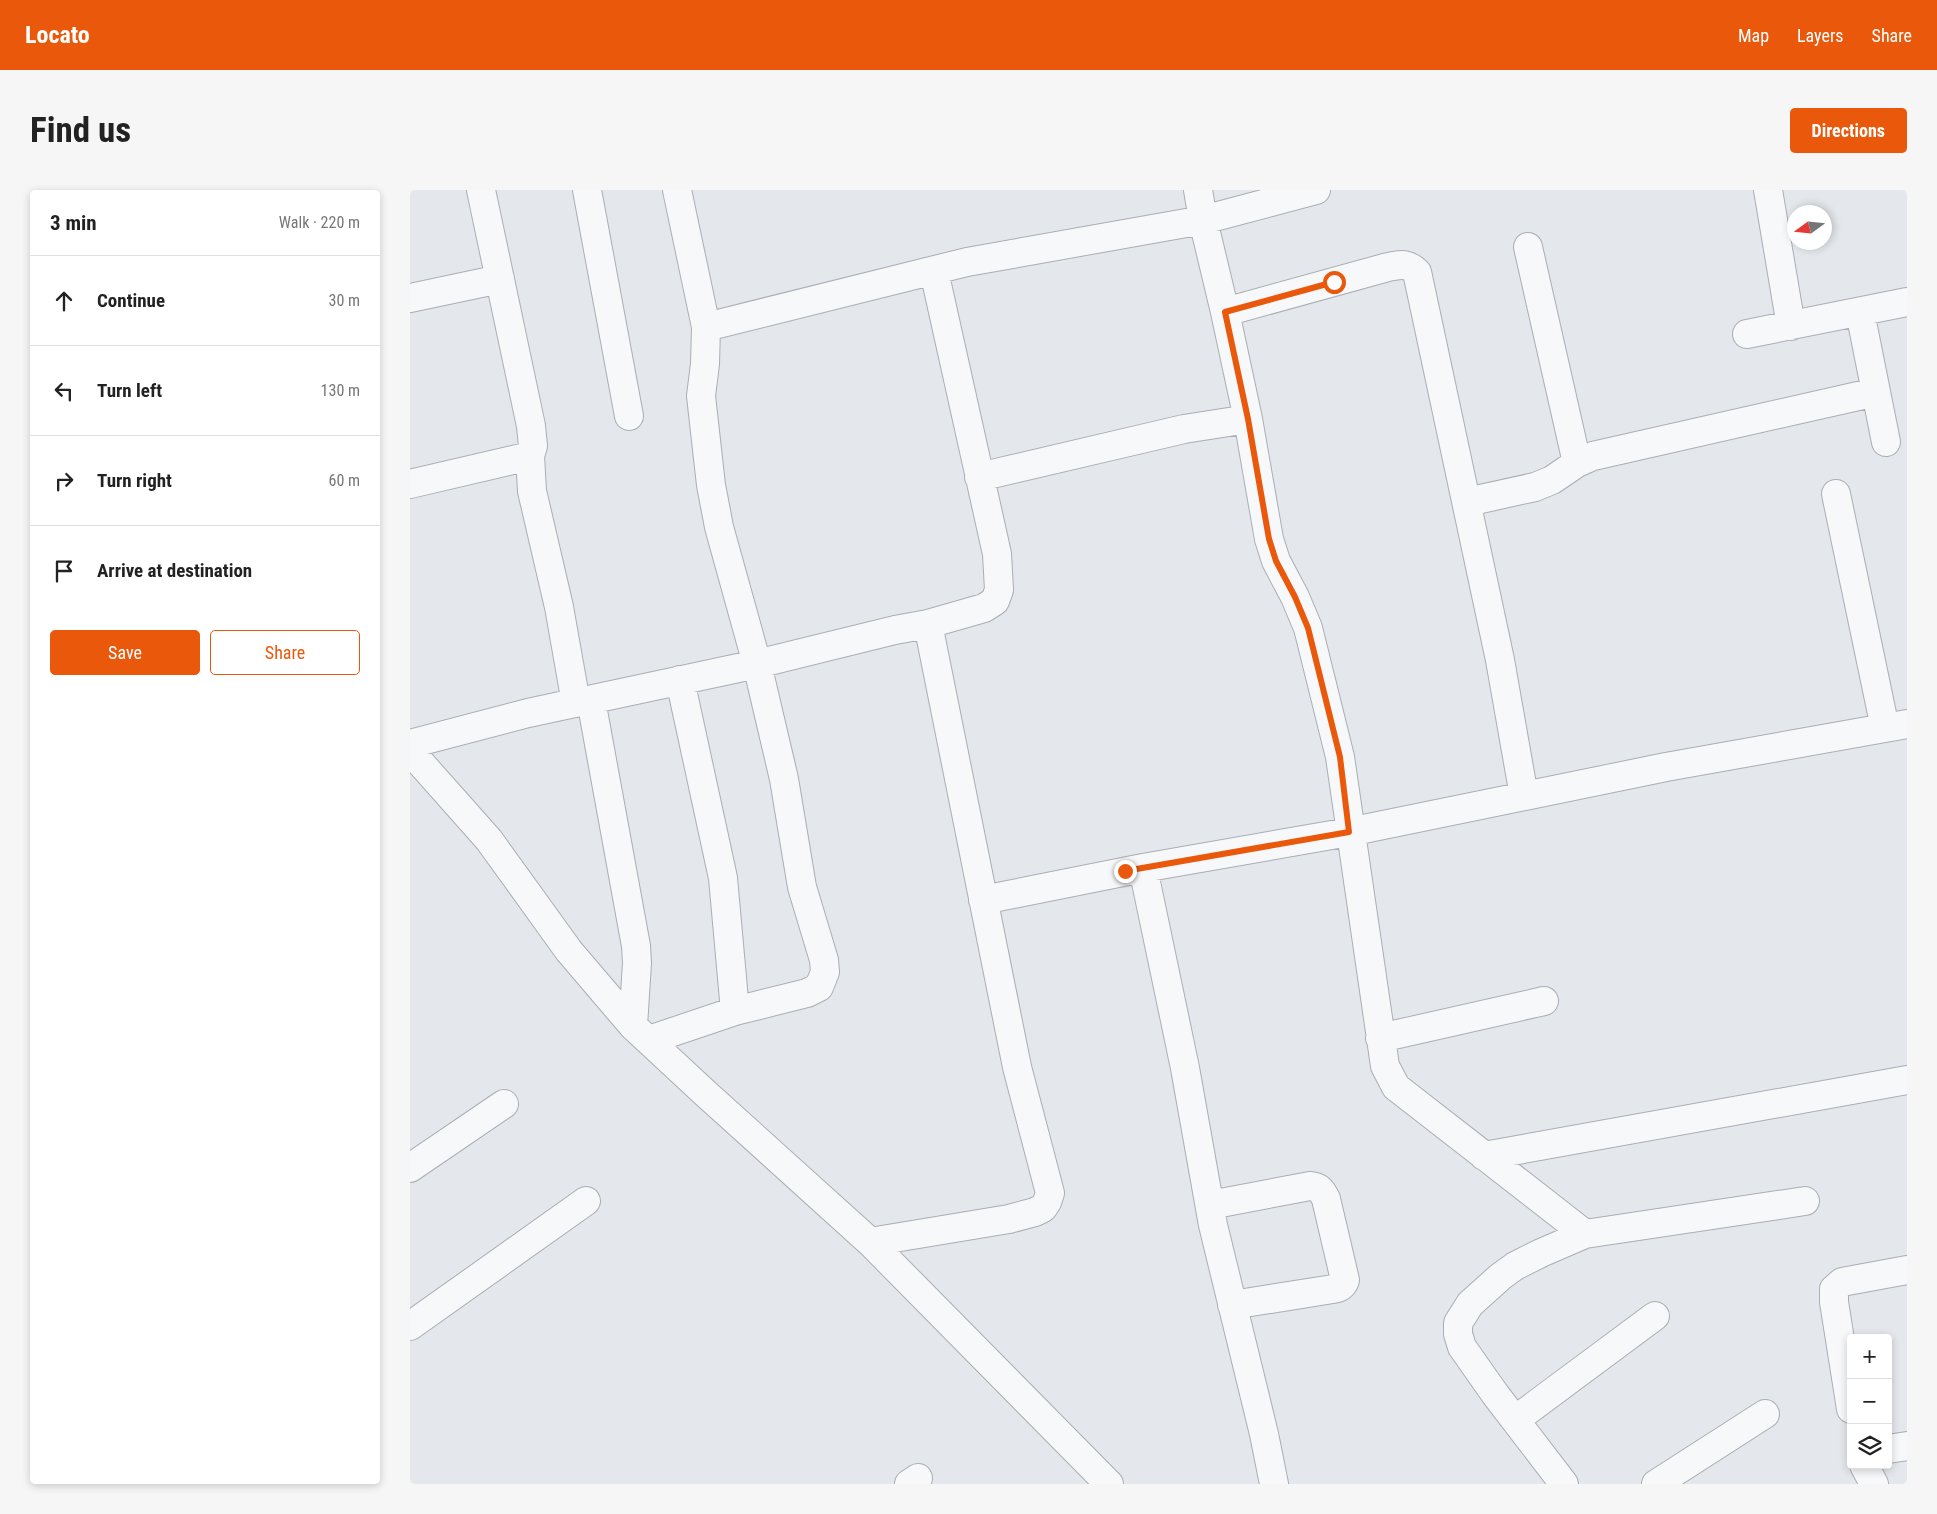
<!DOCTYPE html>
<html lang="en">
<head>
<meta charset="utf-8">
<style>
  :root { --surface:#fff; --page:#f6f6f6; --text:#222; --muted:#767676; --line:#e0e0e0; --accent:#ea580c }
  body { margin:0; font-family:"Roboto Condensed",sans-serif; background:var(--page); color:var(--text) }
  .controls { position:absolute; right:15px; bottom:15px; display:grid; overflow:hidden; border-radius:5px; box-shadow:0 2px 8px #0003 }
  .controls button { width:45px; height:45px; display:grid; place-items:center; padding:0; border:0; border-bottom:1px solid var(--line); background:var(--surface); color:var(--text); font:25px sans-serif }
  .compass { position:absolute; left:1377px; top:15px; width:45px; height:45px; border-radius:50%; background:var(--surface); box-shadow:0 2px 8px #0003; rotate:255deg }
  .stop { position:absolute; width:15px; height:15px; margin:-11px; border:4px solid #ea580c; border-radius:50%; background:#fff }
  .stop.end { background:#ea580c; border-color:#fff; box-shadow:0 1px 5px #0008 }
  .list { margin:0; padding:0; list-style:none }
  h2 { display:flex; justify-content:space-between; align-items:center; height:65px; margin:0; padding:0 20px; font-size:21px }
  h2 small { font-size:16px; font-weight:400; color:var(--muted) }
  .list li { display:grid; grid-template-columns:32px 1fr auto; gap:15px; align-items:center; box-sizing:border-box; height:90px; padding:0 20px; border-top:1px solid var(--line) }
  .list b { display:block; font-size:19px; white-space:nowrap }
  .list em { font-size:16px; font-style:normal; color:var(--muted) }
  .actions { display:flex; gap:10px; padding:15px 20px }
  .actions a { flex:1; padding:11px 0; border:1px solid var(--accent); border-radius:5px; text-align:center; font-size:18px; color:var(--accent) }
  .actions .main { background:var(--accent); color:#fff }
  .icon { flex:none; width:28px; height:28px; fill:none; stroke:currentColor; stroke-width:2; stroke-linecap:round; stroke-linejoin:round }
  .map { position:relative; flex:none; width:1497px; height:1294px; overflow:hidden; border-radius:5px }
  header { display:flex; align-items:center; gap:30px; box-sizing:border-box; height:70px; padding:0 25px; background:var(--accent); color:#fff }
  header strong { font-size:24px }
  nav { display:flex; gap:28px; margin-inline-start:auto; font-size:18px }
  .intro { display:flex; align-items:center; justify-content:space-between; box-sizing:border-box; height:120px; padding:0 30px }
  h1 { margin:0; font-size:35px }
  .button { padding:12px 22px; border-radius:5px; background:var(--accent); color:#fff; font-size:18px; font-weight:700 }
  main { display:flex; gap:30px; padding:0 30px }
  aside { flex:1; background:var(--surface); border-radius:5px; box-shadow:0 2px 8px #0003 }
  .map>svg:first-child { display:block }
</style>
</head>
<body>
<header>
<strong>Locato</strong>
<nav><a>Map</a><a>Layers</a><a>Share</a></nav>
</header>
<div class="intro"><h1>Find us</h1><a class="button">Directions</a></div>
<main>
<aside>
<h2>3 min<small>Walk · 220 m</small></h2>
<ul class="list">
<li><svg class="icon" aria-label="ahead" viewBox="0 0 24 24"><path d="M12 20V5M6 11l6-6 6 6"/></svg><div><b>Continue</b></div><em>30 m</em></li>
<li><svg class="icon" aria-label="left" viewBox="0 0 24 24"><path d="M17 20v-9H6M10 6l-5 5 5 5"/></svg><div><b>Turn left</b></div><em>130 m</em></li>
<li><svg class="icon" aria-label="right" viewBox="0 0 24 24"><path d="M7 20v-9h11M14 6l5 5-5 5"/></svg><div><b>Turn right</b></div><em>60 m</em></li>
<li><svg class="icon" aria-label="arrive" viewBox="0 0 24 24"><path d="M6 21V4h12l-3 4 3 4H6"/></svg><div><b>Arrive at destination</b></div></li>
</ul>
<div class="actions"><a class="main">Save</a><a>Share</a></div>
</aside>
<div class="map">
<svg width="1497" height="1294" viewBox="0 0 1497 1294">
  <rect width="100%" height="100%" fill="#e4e7eb"/>
  <g fill="none" stroke-linecap="round" stroke-linejoin="round">
    <defs>
      <path id="street" d="M71,0l50,236 2,20 -3,10 2,35 27,116 17,96
        M177,0l42,226
        M788,0l5,30 22,92 23,107 21,120 7,22 19,36 13,31 32,129 45,309 11,21 189,147
        M1358,0l23,136
        M1118,57l49,216
        M0,108l90,-19
        M815,122l163,-45c13,-2 18,-5 29,5l83,388 24,136
        M1450,122l26,130
        M296,137l261,-65 236,-42 113,-30
        M1337,144l160,-32
        M569,287l205,-48 64,-10
        M0,294l120,-28
        M1426,304l49,234
        M1057,312l68,-15 17,-7 25,-17 16,-7 283,-64
        M270,490l43,198 12,133
        M181,510l45,246 1,17 -4,63
        M0,554l118,-31 229,-49 138,-34 33,-6 56,-16 11,-7 4,-11 -2,-36 -63,-283
        M0,561l79,89 80,111 64,75 71,66 166,150 239,242
        M733,678l42,200 28,157 51,209 10,50
        M573,710l160,-32 206,-36 317,-65 241,-43
        M970,848l164,-37
        M239,850l86,-29 72,-18 12,-6 6,-15 -1,-12 -22,-73 -18,-108 -27,-115 -38,-137 -8,-42 -10,-89 4,-32 1,-37 -29,-137
        M1074,966l423,-76
        M0,978l94,-64
        M800,1015l100,-19c10,1 12,5 16,13l19,81c-2,6 -5,8 -12,9l-101,16
        M460,1052l139,-23 26,-7 8,-4 4,-6 3,-9 -33,-126 -89,-443
        M0,1136l176,-125
        M1441,1219l-17,-107v-13l8,-7 65,-12
        M1105,1230l140,-104
        M1478,1259l19,-3
        M1454,1275l10,19
        M499,1294l9,-6
        M1154,1294l-69,-90 -33,-47 -4,-13v-11l12,-19 30,-27 15,-11 26,-13 44,-19 220,-33
        M1246,1294l109,-70"/>
    </defs>
    <use href="#street" stroke="#a9aeb5" stroke-width="30"/>
    <use href="#street" stroke="#f7f8fa" stroke-width="28"/>
  </g>
  <g fill="none" stroke-linecap="round" stroke-linejoin="round">
    <path stroke="#ea580c" stroke-width="6" d="M715,681l224,-39 -9,-75 -32,-129 -13,-31 -19,-36 -7,-22 -21,-120 -23,-107 109,-30"/>
  </g>
</svg>
<div class="controls">
<button>+</button>
<button>−</button>
<button><svg class="icon" aria-label="layers" viewBox="0 0 24 24"><path d="M12 4l9 5-9 5-9-5zM3 14l9 5 9-5"/></svg></button>
</div>
<svg class="compass" viewBox="-18 -18 36 36"><path d="M0-13l5 13h-10z" fill="#e53935"/><path d="M0 13l5-13h-10z" fill="#767676"/></svg>
<div class="stop" style="left:924px;top:92px"></div>
<div class="stop end" style="left:715px;top:681px"></div>
</div>
</main>
</body>
</html>
